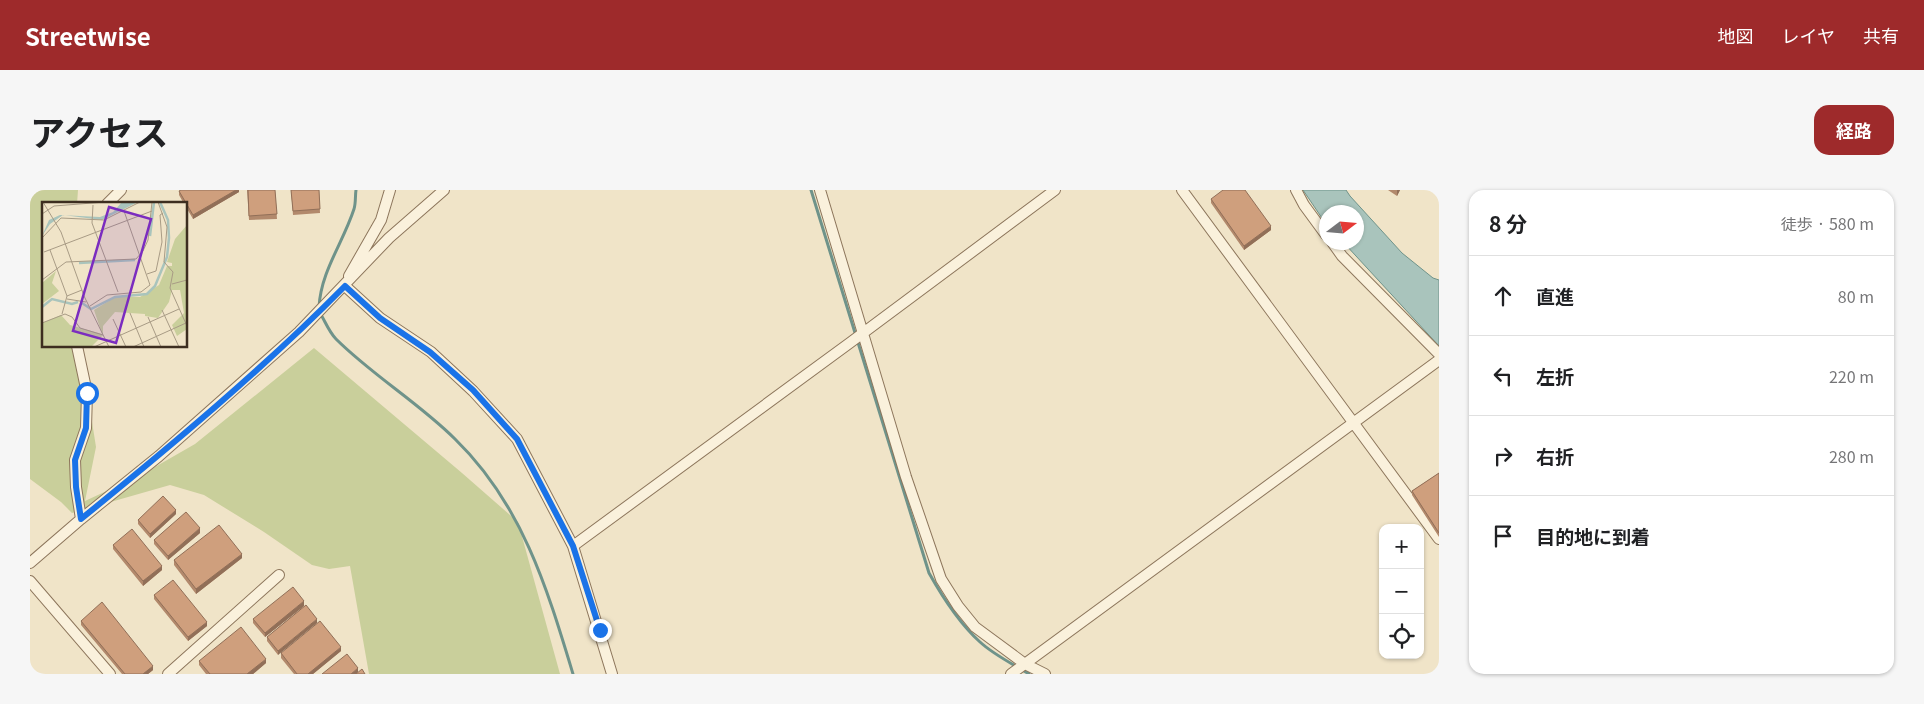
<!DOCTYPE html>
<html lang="ja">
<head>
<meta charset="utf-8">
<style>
  :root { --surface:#fff; --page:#f6f6f6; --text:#202124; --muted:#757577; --line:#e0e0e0; --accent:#9e2a2b }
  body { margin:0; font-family:Georgia,"Noto Sans JP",serif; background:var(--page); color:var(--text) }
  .controls { position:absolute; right:15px; bottom:15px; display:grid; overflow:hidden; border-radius:10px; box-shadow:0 1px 4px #0004 }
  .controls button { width:45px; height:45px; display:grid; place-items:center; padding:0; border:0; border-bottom:1px solid var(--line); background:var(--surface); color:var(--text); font:25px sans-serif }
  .compass { position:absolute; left:1289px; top:15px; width:45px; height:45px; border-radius:50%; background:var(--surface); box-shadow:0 1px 4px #0004; rotate:74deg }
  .stop { position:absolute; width:15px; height:15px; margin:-11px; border:4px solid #1a73e8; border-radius:50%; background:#fff }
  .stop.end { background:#1a73e8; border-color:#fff; box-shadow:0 1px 5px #0008 }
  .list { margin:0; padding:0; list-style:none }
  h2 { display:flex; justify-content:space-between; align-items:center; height:65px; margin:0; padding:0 20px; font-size:21px }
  h2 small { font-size:16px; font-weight:400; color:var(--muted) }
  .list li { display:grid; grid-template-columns:32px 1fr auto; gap:15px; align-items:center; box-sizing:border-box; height:80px; padding:0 20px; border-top:1px solid var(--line) }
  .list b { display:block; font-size:19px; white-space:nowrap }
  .list em { font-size:16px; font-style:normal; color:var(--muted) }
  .icon { flex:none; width:28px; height:28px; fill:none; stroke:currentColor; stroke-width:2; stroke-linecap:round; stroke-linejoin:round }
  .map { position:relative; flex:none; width:1409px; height:484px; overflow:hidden; border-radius:15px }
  header { display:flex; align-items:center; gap:30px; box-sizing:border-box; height:70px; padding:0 25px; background:var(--accent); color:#fff }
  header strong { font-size:24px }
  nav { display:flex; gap:28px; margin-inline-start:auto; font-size:18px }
  .intro { display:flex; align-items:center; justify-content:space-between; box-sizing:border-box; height:120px; padding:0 30px }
  h1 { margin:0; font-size:35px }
  .button { padding:12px 22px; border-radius:15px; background:var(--accent); color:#fff; font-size:18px; font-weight:700 }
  main { display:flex; gap:30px; padding:0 30px }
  aside { flex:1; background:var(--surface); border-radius:15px; box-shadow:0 1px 4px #0004 }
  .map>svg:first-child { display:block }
</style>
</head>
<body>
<header>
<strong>Streetwise</strong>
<nav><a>地図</a><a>レイヤ</a><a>共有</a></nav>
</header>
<div class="intro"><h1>アクセス</h1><a class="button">経路</a></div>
<main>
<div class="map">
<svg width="1409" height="484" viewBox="0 0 1409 484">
  <rect width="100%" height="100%" fill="#f0e4c8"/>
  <path fill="#c9cf9b" d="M0,0h48l-1,14h-33v142h36l16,101 -11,54 56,-26 54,-31 119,-96 148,125 56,49 42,152h-191l-19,-108 -21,3 -17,-4 -48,-33 -60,-37 -34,-10 -98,28 -11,-11 -31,-23z"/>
  <path fill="#a9c4bc" stroke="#6f938a" d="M1273,0h43l4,6 52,57 31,25 6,2v66l-95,-103 12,-1v-30h-30v12z"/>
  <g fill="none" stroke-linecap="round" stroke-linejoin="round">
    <path stroke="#6f938a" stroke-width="3" d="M781,0l118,383c14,25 30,50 51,69 14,13 33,22 49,32
      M289,117c2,-36 24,-64 35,-98 2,-6 1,-13 2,-19
      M290,123c5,8 9,19 16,26 36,36 83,64 119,100 67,65 92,149 118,235"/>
    <defs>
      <path id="minor" d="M790,0l86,287 35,102 17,27 17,21 50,37 20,10
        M1152,0l257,349
        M1266,0l8,15 22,30
        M77,14l14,-14
        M1302,52l10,14 97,98
        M319,86l32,-56 9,-30
        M315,96l35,32 51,34 42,39 44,48 56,107 39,128
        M47,156l10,47 -1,35 -11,32 1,27 5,32
        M543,356l278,-204 204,-152
        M0,373l51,-44 78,-63 140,-124 90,-94 55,-48
        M0,391l80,93
        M138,484l111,-99
        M981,484l428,-314"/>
    </defs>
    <use href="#minor" stroke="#8d765c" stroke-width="12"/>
    <use href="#minor" stroke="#faf1dc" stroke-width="10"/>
  </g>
  <path fill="#b2896c" d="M209,0v2l-46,27 -7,-12v-3h-2l-5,-9v-4z
    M217,0h28l2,29 -28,1z
    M261,0h28l1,23 -27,2z
    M1358,0h12l-3,6z
    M1181,9l60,31 -27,20 -33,-47z
    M1409,283v64l-27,-42v-4z
    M146,324l-26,24 -12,-14v-4z
    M170,343l-32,27 -14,-16v-4z
    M83,355l49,25 -19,16 -30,-37z
    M212,368l-46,36 -22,-29v-5z
    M124,405l53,31 -19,15 -34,-42z
    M276,415l-28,50 -11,-14v-4z
    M274,416l-39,31 -12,-14v-4z
    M51,431l72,49 -5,4h-26l-41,-49z
    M311,461l-28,23h-19l-13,-16v-5z
    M169,471l67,2 -13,11h-47l-7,-9z"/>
  <path fill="#916f58" d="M206,0h3v2l-46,27v-4z
    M1367,0h3l-3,6z
    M1241,36v4l-27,20v-4z
    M146,320v4l-26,24v-4z
    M170,338v5l-32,27v-4z
    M212,364v4l-46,36v-5z
    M132,376v4l-19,16v-5z
    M274,411v5l-39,31v-4z
    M287,429v4l-39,32v-4z
    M177,432v4l-19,15v-4z
    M311,457v4l-28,23h-5z
    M236,469v4l-13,11h-6z
    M123,476v4l-5,4h-5z
    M328,478v4l-2,2h-5z"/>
  <path fill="#cf9f7d" stroke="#916f58" d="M151,0h55l-43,25 -14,-24z
    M218,0h27l2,24 -28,2z
    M261,0h28l1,19 -27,2z
    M1193,0h22l26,36 -27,20 -33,-47z
    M1409,283v60l-27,-42z
    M133,306l13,14 -26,24 -12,-14z
    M156,322l14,16 -32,28 -14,-16z
    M189,335l23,29 -46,35 -22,-29z
    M102,339l30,37 -19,15 -30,-36z
    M143,390l34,42 -19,15 -34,-42z
    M263,397l11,14 -39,32 -12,-14z
    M72,412l51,64 -10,8h-18l-44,-53z
    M276,415l11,14 -39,32 -11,-14z
    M290,431l21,26 -33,27h-11l-16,-21z
    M211,437l25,32 -19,15h-37l-11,-13z
    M317,464l11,14 -7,6h-29z
    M332,479l3,5h-9z"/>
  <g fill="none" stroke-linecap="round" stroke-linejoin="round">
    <path stroke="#1a73e8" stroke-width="6" d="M57,203l-1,35 -11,32 1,27 5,32c91,-74 181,-149 264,-233l35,32 50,34 43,38 44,49 56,107 27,84"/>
  </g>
  <g transform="translate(12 12)">
    <rect width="145" height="145" fill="#f0e4c8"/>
    <path d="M145,23v104l-10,7 -5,-11 12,-12 -4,-23h-8l-3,12 -11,16 -13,-2v-2l-30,-2 -12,14v9l-12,12h-49v-24l19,-8 9,10 32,9 -8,-24 21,-13h25l19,-12 8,-19h5v-3l-5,-1 8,-23zM14,69l-4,12 7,8 -17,13v-21z" fill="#c9cf9b"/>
    <path d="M80,0h16l-36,18 -39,-5 -13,9 -8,12 7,-16 11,-5 40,2 13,-5z" fill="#a9c4bc"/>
    <path fill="none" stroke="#a9c4bc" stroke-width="2.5" d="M108,34l4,-34M37,61l56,-3M40,101l9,6 24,-12 32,-3 8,-8 12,-29 2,-19 -1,-18 -8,-18M0,105l10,-8 20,5 6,-2"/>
    <path fill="none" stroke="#a89b85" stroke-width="1" d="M1,0l18,30 23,64 25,51M116,0l9,25 -3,35 9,10 -3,16 17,38M51,3l-1,18 26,69M0,12l12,-8 51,-4M0,36l19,-20 43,2 36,-18M8,48l17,46 -5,18M2,50l108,-41M105,72l9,-3 6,-29 -2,-27 3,-2M0,78l24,-18 70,-3 7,-8 5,-11 4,-38M130,82l15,-4M25,94l15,-6M25,97l19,3M48,104l17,-11 34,-3 9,-7 -26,-74M120,108l17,37M88,111l14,34M106,115l13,30M71,117l13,28M0,121l23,-9 7,3 8,11 23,7M52,145l85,-38M91,145l53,-24"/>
    <path fill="#7b2cbf" fill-opacity="0.15" stroke="#7b2cbf" stroke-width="2.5" d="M67,5l42,12 -35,124 -43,-12z"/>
    <rect width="145" height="145" fill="none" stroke="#3d2e20" stroke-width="2.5"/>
  </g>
</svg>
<div class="controls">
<button>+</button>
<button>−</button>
<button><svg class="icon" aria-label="locate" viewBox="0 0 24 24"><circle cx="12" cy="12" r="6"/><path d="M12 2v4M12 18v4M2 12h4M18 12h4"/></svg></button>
</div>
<svg class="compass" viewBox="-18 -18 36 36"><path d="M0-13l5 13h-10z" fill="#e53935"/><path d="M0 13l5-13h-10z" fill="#757577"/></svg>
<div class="stop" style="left:57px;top:203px"></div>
<div class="stop end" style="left:570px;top:440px"></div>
</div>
<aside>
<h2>8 分<small>徒歩 · 580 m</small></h2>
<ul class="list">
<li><svg class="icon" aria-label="ahead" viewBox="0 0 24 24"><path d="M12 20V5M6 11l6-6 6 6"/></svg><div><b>直進</b></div><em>80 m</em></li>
<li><svg class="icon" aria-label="left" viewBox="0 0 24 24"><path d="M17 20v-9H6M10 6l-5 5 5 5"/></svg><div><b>左折</b></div><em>220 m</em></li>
<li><svg class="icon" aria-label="right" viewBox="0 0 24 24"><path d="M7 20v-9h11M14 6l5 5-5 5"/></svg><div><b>右折</b></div><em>280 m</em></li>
<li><svg class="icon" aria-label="arrive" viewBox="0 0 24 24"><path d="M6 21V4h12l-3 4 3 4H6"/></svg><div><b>目的地に到着</b></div></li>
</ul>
</aside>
</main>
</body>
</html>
